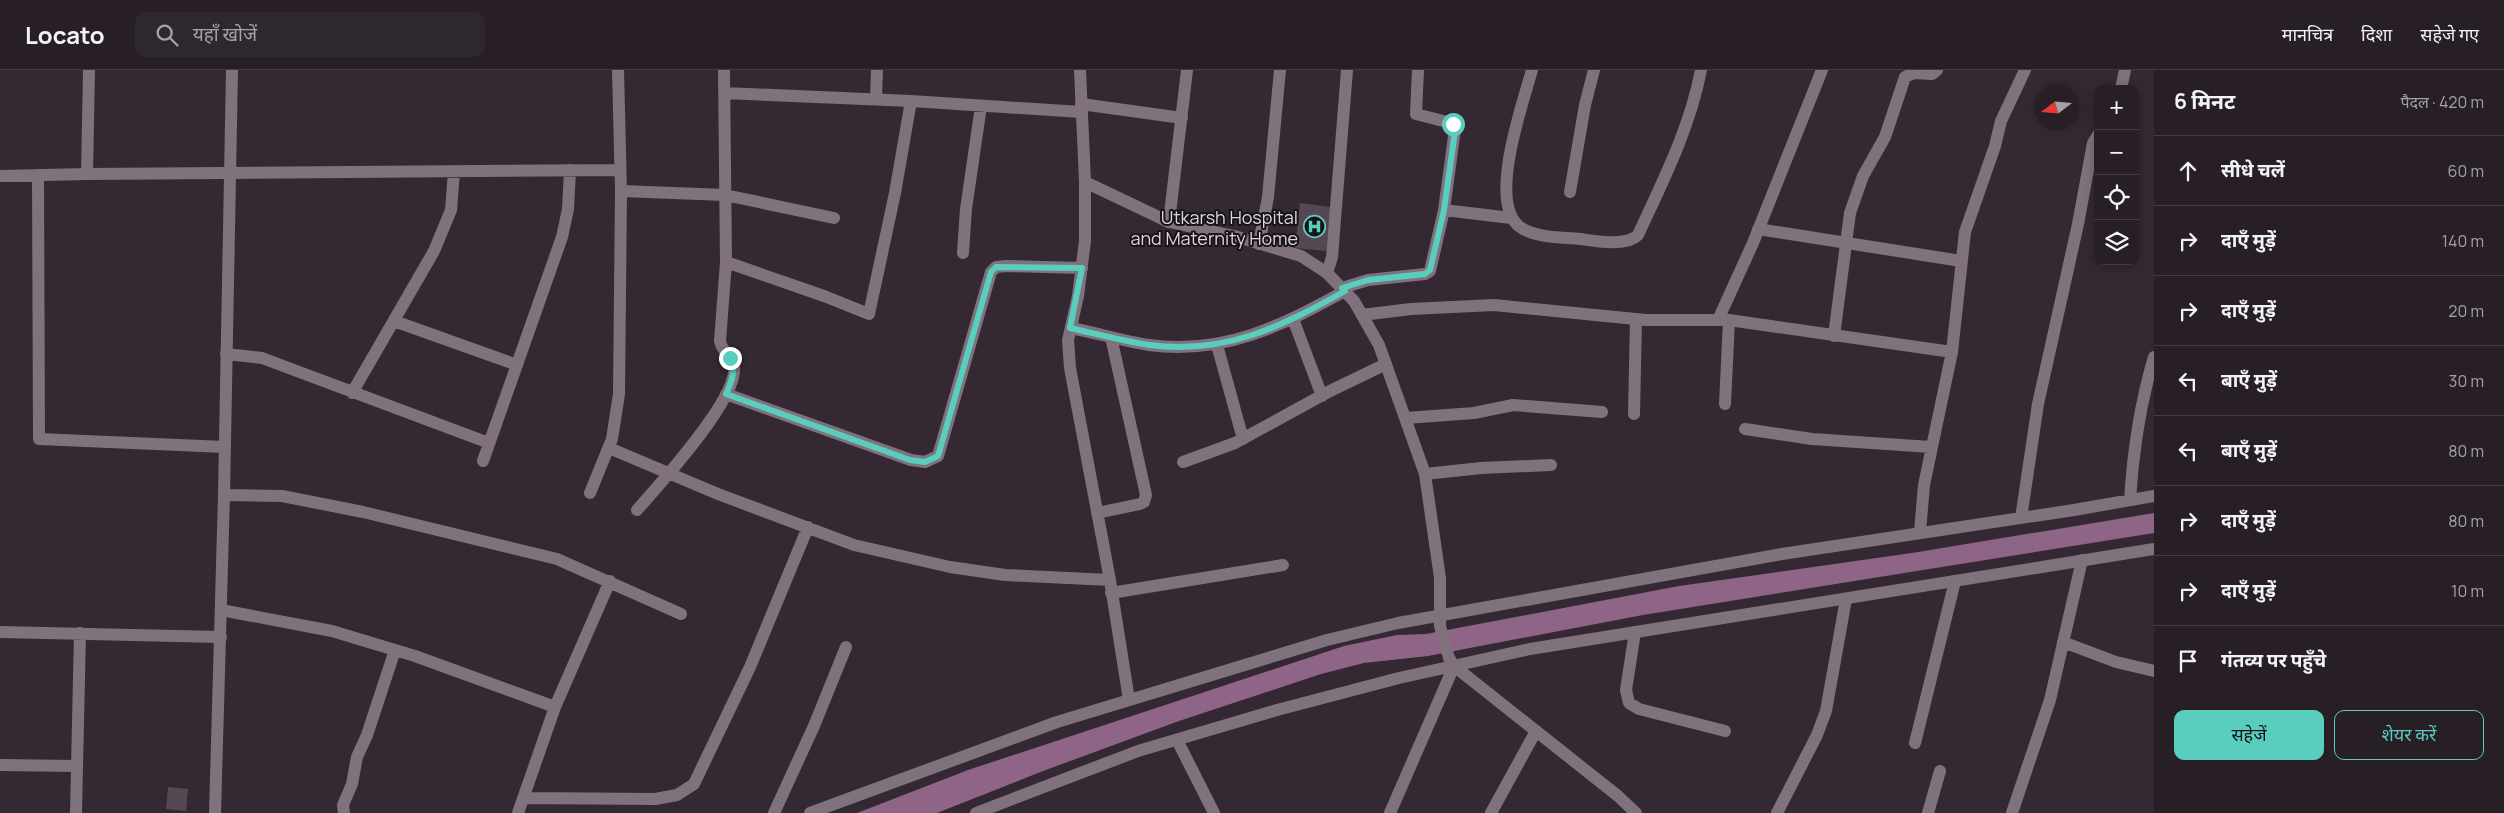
<!DOCTYPE html>
<html lang="hi">
<head>
<meta charset="utf-8">
<style>
  :root { --surface:#271e26; --page:#2f272e; --text:#f1f3f6; --muted:#a4a2a7; --line:#433c43; --accent:#59cebe }
  body { margin:0; font-family:Manrope,"Noto Sans Devanagari",sans-serif; background:var(--page); color:var(--text) }
  .controls { position:absolute; right:15px; top:15px; display:grid; overflow:hidden; border-radius:10px; box-shadow:0 2px 12px #0003 }
  .controls button { width:45px; height:45px; display:grid; place-items:center; padding:0; border:0; border-bottom:1px solid var(--line); background:var(--surface); color:var(--text); font:25px sans-serif }
  .compass { position:absolute; left:2034px; top:15px; width:45px; height:45px; border-radius:50%; background:var(--surface); box-shadow:0 2px 12px #0003; rotate:254deg }
  .stop { position:absolute; width:15px; height:15px; margin:-11px; border:4px solid #59cebe; border-radius:50%; background:#fff }
  .stop.end { background:#59cebe; border-color:#fff; box-shadow:0 1px 5px #0008 }
  .list { margin:0; padding:0; list-style:none }
  h2 { display:flex; justify-content:space-between; align-items:center; height:65px; margin:0; padding:0 20px; font-size:21px }
  h2 small { font-size:16px; font-weight:400; color:var(--muted) }
  .list li { display:grid; grid-template-columns:32px 1fr auto; gap:15px; align-items:center; box-sizing:border-box; height:70px; padding:0 20px; border-top:1px solid var(--line) }
  .list b { display:block; font-size:19px; white-space:nowrap }
  .list em { font-size:16px; font-style:normal; color:var(--muted) }
  .actions { display:flex; gap:10px; padding:15px 20px }
  .actions a { flex:1; padding:11px 0; border:1px solid var(--accent); border-radius:10px; text-align:center; font-size:18px; color:var(--accent) }
  .actions .main { background:var(--accent); color:#111 }
  .icon { flex:none; width:28px; height:28px; fill:none; stroke:currentColor; stroke-width:2; stroke-linecap:round; stroke-linejoin:round }
  .map { position:relative; flex:none; width:2154px; height:743px; overflow:hidden }
  header { display:flex; align-items:center; gap:30px; box-sizing:border-box; height:70px; padding:0 25px; background:var(--surface); border-bottom:1px solid var(--line) }
  header strong { font-size:24px }
  nav { display:flex; gap:28px; margin-inline-start:auto; font-size:18px }
  .search { width:350px; height:45px; background:var(--page); display:flex; align-items:center; gap:12px; box-sizing:border-box; padding:0 18px; border-radius:10px; color:var(--muted); font-size:19px }
  main { display:flex }
  aside { flex:1; background:var(--surface) }
  .map>svg:first-child { display:block }
</style>
</head>
<body>
<header>
<strong>Locato</strong>
<div class="search"><svg class="icon" aria-label="search" viewBox="0 0 24 24"><circle cx="10" cy="10" r="6"/><path d="M15 15l6 6"/></svg>यहाँ खोजें</div>
<nav><a>मानचित्र</a><a>दिशा</a><a>सहेजे गए</a></nav>
</header>
<main>
<div class="map">
<svg width="2154" height="743" viewBox="0 0 2154 743">
  <rect width="100%" height="100%" fill="#342832"/>
  <path fill="#8e6586" d="M2154,443v20l-511,82 -215,41 -64,7 -43,11 -142,47 -136,50 -106,42h-80l111,-43 376,-124 53,-11 29,-1 253,-48 233,-33z"/>
  <path fill="#554852" d="M1300,133l31,4 -5,44 -31,-3z
    M168,717l20,2 -2,22 -20,-2z"/>
  <g fill="none" stroke-linecap="round" stroke-linejoin="round">
    <path stroke="#80727d" stroke-width="12" d="M1418,0l-2,44 35,9 4,6 -11,81
      M1532,0c-9,33 -45,133 -12,157 15,11 42,10 60,12 16,2 46,8 58,-4 25,-54 52,-107 63,-165
      M2121,19l4,-19
      M724,23l187,8 170,11
      M876,29l1,-29
      M1081,34l101,14
      M87,104l2,-104
      M38,105l1,264 186,8
      M0,106l87,-2 532,-4
      M1085,112v59l-7,55 -10,44 2,28 40,212 19,120
      M621,121l104,4 109,23
      M1570,122l15,-87 9,-35
      M1169,152l18,-152
      M1758,159l203,32
      M1259,174l9,-47 12,-127
      M963,183l3,-44 15,-103
      M726,192l98,34 45,18 26,-121 16,-92
      M1327,203l5,-16 15,-187
      M1342,218l26,-8 57,-6 5,-3 14,-61 67,8
      M1362,245l49,-6 83,-4 152,15h83l223,32
      M1293,249l29,77
      M1718,250l35,-77 69,-173
      M394,251l123,44
      M1071,258c26,5 52,13 78,17 76,10 132,-19 196,-54
      M1834,266l16,-123 13,-37 22,-39 20,-60 9,-4 18,1 5,-4
      M1217,275l26,94
      M226,284l36,4 227,85
      M352,323l82,-142 17,-41 3,-38
      M726,324l185,66 14,2 13,-6 53,-184 5,-5 10,-1 76,2
      M1725,334l4,-84
      M1634,344l2,-95
      M1406,348l68,-5 39,-8 89,7
      M1745,359l67,10 119,8
      M609,378l109,46 136,51 96,22 55,8 105,5
      M483,391l79,-224 6,-28 2,-39
      M1183,392l52,-19 95,-52 56,-27
      M1425,404l56,-6 70,-3
      M590,423l22,-54 7,-45 2,-203 -3,-121
      M224,425l58,1 81,16 194,47 124,55
      M2130,430c3,-49 10,-96 24,-143
      M637,440c22,-25 101,-111 97,-143 -2,-10 -12,-15 -14,-26l6,-79 -2,-192
      M1097,443l43,-9 4,-2 2,-7 -35,-158
      M2021,448l17,-114 40,-180 15,-81 5,-8
      M1920,462l4,-47 28,-133 13,-120 30,-86 6,-25 24,-51
      M1111,523l172,-28
      M221,540l111,21 83,25 140,51
      M0,562l221,5
      M1635,562l-9,58 3,13 10,6 86,22
      M2063,572l53,20 38,9
      M1177,670l37,73
      M1915,673l40,-162
      M0,695l76,1
      M525,728l130,1 22,-4 17,-11 56,-117 58,-140
      M76,743l4,-180
      M344,743l-1,-8 9,-21 5,-27 10,-22 28,-85
      M518,743l37,-106 55,-126
      M774,743l40,-87 32,-79
      M810,743l247,-91 270,-82 71,-17 384,-69 292,-44 80,-14
      M1390,743l64,-147
      M1491,743l45,-82
      M1777,743l40,-78 9,-24 20,-112
      M1928,743l12,-42
      M2012,743l38,-113 32,-140"/>
    <path stroke="#80727d" stroke-width="12" d="M1080,0l5,112 84,40 65,14 67,20 26,17 27,28 25,44 46,129 15,104v48l9,32 5,8 164,130 18,17
      M215,743l9,-318 8,-425
      M976,743l162,-62 139,-41 122,-32 131,-29 624,-100"/>
  </g>
  <g fill="none" stroke-linecap="round" stroke-linejoin="round">
    <path stroke="#59cebe" stroke-width="6" d="M730,288c6,13 2,23 -4,36l184,66 15,2 13,-6 53,-184 5,-5 86,1 -12,60c27,6 53,13 79,17 76,10 132,-18 196,-54l-3,-3 26,-8 57,-6 5,-4 14,-60 11,-79 -2,-7"/>
  </g>
  <defs>
    <symbol id="hospital-ring" viewBox="-11 -11 22 22"><circle r="9.5" fill="#181317" stroke="#59cebe" stroke-width="1.5"/><path d="M-5-5h3v3.5h4V-5h3V5h-3V1.5h-4V5h-3Z" fill="#59cebe"/></symbol>
  </defs>
  <g fill-rule="evenodd">
    <use href="#hospital-ring" x="1302" y="144" width="25" height="25"/>
  </g>
  <g text-anchor="middle" dominant-baseline="central" stroke-width="4" stroke-linejoin="round" paint-order="stroke">
    <g font-size="18" fill="#ded6dc" stroke="#181317" text-anchor="end">
      <text x="1298" y="147">Utkarsh Hospital<tspan x="1298" dy="21">and Maternity Home</tspan></text>
    </g>
  </g>
</svg>
<div class="controls">
<button>+</button>
<button>−</button>
<button><svg class="icon" aria-label="locate" viewBox="0 0 24 24"><circle cx="12" cy="12" r="6"/><path d="M12 2v4M12 18v4M2 12h4M18 12h4"/></svg></button>
<button><svg class="icon" aria-label="layers" viewBox="0 0 24 24"><path d="M12 4l9 5-9 5-9-5zM3 14l9 5 9-5"/></svg></button>
</div>
<svg class="compass" viewBox="-18 -18 36 36"><path d="M0-13l5 13h-10z" fill="#e53935"/><path d="M0 13l5-13h-10z" fill="#a4a2a7"/></svg>
<div class="stop" style="left:1453px;top:54px"></div>
<div class="stop end" style="left:730px;top:288px"></div>
</div>
<aside>
<h2>6 मिनट<small>पैदल · 420 m</small></h2>
<ul class="list">
<li><svg class="icon" aria-label="ahead" viewBox="0 0 24 24"><path d="M12 20V5M6 11l6-6 6 6"/></svg><div><b>सीधे चलें</b></div><em>60 m</em></li>
<li><svg class="icon" aria-label="right" viewBox="0 0 24 24"><path d="M7 20v-9h11M14 6l5 5-5 5"/></svg><div><b>दाएँ मुड़ें</b></div><em>140 m</em></li>
<li><svg class="icon" aria-label="right" viewBox="0 0 24 24"><path d="M7 20v-9h11M14 6l5 5-5 5"/></svg><div><b>दाएँ मुड़ें</b></div><em>20 m</em></li>
<li><svg class="icon" aria-label="left" viewBox="0 0 24 24"><path d="M17 20v-9H6M10 6l-5 5 5 5"/></svg><div><b>बाएँ मुड़ें</b></div><em>30 m</em></li>
<li><svg class="icon" aria-label="left" viewBox="0 0 24 24"><path d="M17 20v-9H6M10 6l-5 5 5 5"/></svg><div><b>बाएँ मुड़ें</b></div><em>80 m</em></li>
<li><svg class="icon" aria-label="right" viewBox="0 0 24 24"><path d="M7 20v-9h11M14 6l5 5-5 5"/></svg><div><b>दाएँ मुड़ें</b></div><em>80 m</em></li>
<li><svg class="icon" aria-label="right" viewBox="0 0 24 24"><path d="M7 20v-9h11M14 6l5 5-5 5"/></svg><div><b>दाएँ मुड़ें</b></div><em>10 m</em></li>
<li><svg class="icon" aria-label="arrive" viewBox="0 0 24 24"><path d="M6 21V4h12l-3 4 3 4H6"/></svg><div><b>गंतव्य पर पहुँचे</b></div></li>
</ul>
<div class="actions"><a class="main">सहेजें</a><a>शेयर करें</a></div>
</aside>
</main>
</body>
</html>
